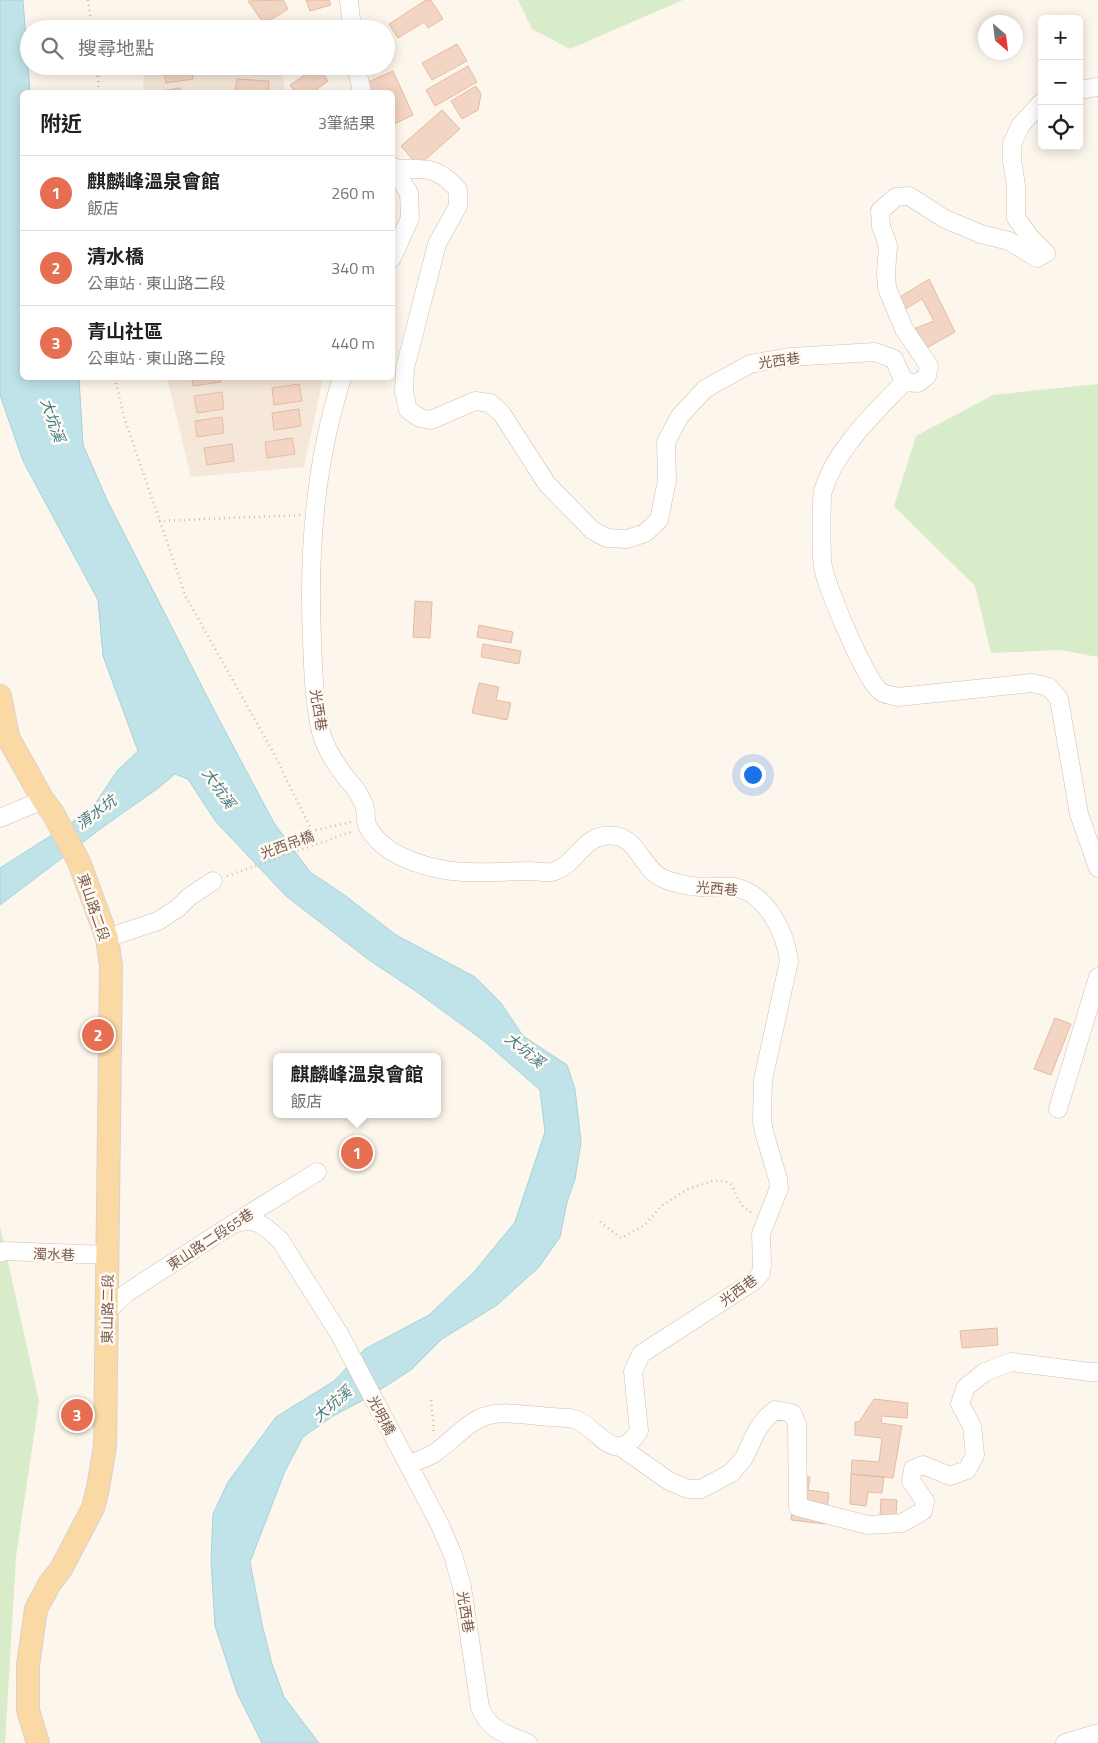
<!DOCTYPE html>
<html lang="zh-TW">
<head>
<meta charset="utf-8">
<style>
  :root { --surface:#fff; --page:#f6f6f6; --text:#202124; --muted:#757577; --line:#e0e0e0; --accent:#e76f51 }
  body { margin:0; font-family:"Titillium Web","Noto Sans TC",sans-serif; background:var(--page); color:var(--text) }
  .controls { position:absolute; right:15px; top:15px; display:grid; overflow:hidden; border-radius:8px; box-shadow:0 2px 12px #0003 }
  .controls button { width:45px; height:45px; display:grid; place-items:center; padding:0; border:0; border-bottom:1px solid var(--line); background:var(--surface); color:var(--text); font:25px sans-serif }
  .compass { position:absolute; left:978px; top:15px; width:45px; height:45px; border-radius:50%; background:var(--surface); box-shadow:0 2px 12px #0003; rotate:152deg }
  .you { position:absolute; left:752px; top:774px; width:18px; height:18px; margin:-12px; border:4px solid #fff; border-radius:50%; background:#1a73e8; box-shadow:0 0 0 8px #1a73e833 }
  .badge { display:grid; place-items:center; width:32px; height:32px; border-radius:50%; background:var(--accent); color:#fff; font-size:16px; font-weight:700 }
  .pin { position:absolute; translate:-50% -50%; border:2px solid #fff; box-shadow:0 1px 5px #0006 }
  .popup { position:absolute; left:273px; top:1053px; width:168px; height:65px; box-sizing:border-box; display:grid; place-content:center; border-radius:8px; background:var(--surface); filter:drop-shadow(0 1px 4px #0005); font-size:16px; white-space:nowrap; color:var(--muted) }
  .popup b { font-size:19px; color:var(--text) }
  .popup::after { content:''; position:absolute; left:50%; top:100%; margin-left:-10px; border:10px solid transparent; border-top-color:var(--surface) }
  .list { margin:0; padding:0; list-style:none }
  h2 { display:flex; justify-content:space-between; align-items:center; height:65px; margin:0; padding:0 20px; font-size:21px }
  h2 small { font-size:16px; font-weight:400; color:var(--muted) }
  .list li { display:grid; grid-template-columns:32px 1fr auto; gap:15px; align-items:center; box-sizing:border-box; height:75px; padding:0 20px; border-top:1px solid var(--line) }
  .list b { display:block; font-size:19px; white-space:nowrap }
  .list p { margin:0; font-size:16px; white-space:nowrap; color:var(--muted) }
  .list em { font-size:16px; font-style:normal; color:var(--muted) }
  .icon { flex:none; width:28px; height:28px; fill:none; stroke:currentColor; stroke-width:2; stroke-linecap:round; stroke-linejoin:round }
  .map { position:relative; flex:none; width:1098px; height:1743px; overflow:hidden }
  .search { position:absolute; background:var(--surface); box-shadow:0 2px 12px #0003; left:20px; top:20px; width:375px; height:55px; display:flex; align-items:center; gap:12px; box-sizing:border-box; padding:0 18px; border-radius:28px; color:var(--muted); font-size:19px }
  .panel { position:absolute; background:var(--surface); box-shadow:0 2px 12px #0003; left:20px; top:90px; width:375px; height:290px; border-radius:8px }
  .map>svg:first-child { display:block }
</style>
</head>
<body>
<div class="map">
<svg width="1098" height="1743" viewBox="0 0 1098 1743">
  <rect width="100%" height="100%" fill="#fdf6ec"/>
  <path fill="#f5e8da" d="M144,66h138l3,26h-142z
    M167,378h156l-19,89 -113,10z"/>
  <path fill="#d8ecc9" d="M518,0h165l-113,49 -38,-20z
    M1098,384v273l-38,-7 -69,3 -16,-67 -81,-80 22,-70 77,-41z
    M0,1226l39,175 -23,156 -11,186h-5z"/>
  <path fill="#bfe3e8" stroke="#a5d3da" d="M0,0h23l7,92h-8v286h57l4,67 24,55 109,214 58,109 36,49 33,22 53,41 79,42 26,26 22,33 44,29 8,24 6,53 -6,37 -8,23 -7,35 -21,30 -42,38 -55,34 -30,30 -43,28 -36,19 -30,21 -18,34 -35,91 12,62 10,40 12,33 35,46h-57l-25,-50 -22,-67 -4,-66 2,-46 15,-32 48,-65 58,-36 31,-32 64,-34 45,-43 41,-50 30,-90 -5,-42 -56,-49 -67,-49 -48,-32 -83,-64 -70,-74 -28,-43 -13,-5 -18,15 -50,35 -107,81v-37l91,-58 26,-39 21,-20 -35,-95 -5,-56 -75,-139 -23,-66z"/>
  <path fill="#f3d5c3" stroke="#e6bba3" d="M283,0l5,9 -24,15 -16,-23z
    M306,0h23l2,5 -21,6z
    M426,0h5l12,19 -15,9 -4,-6 -26,16 -9,-14z
    M457,44l10,17 -35,19 -10,-17z
    M163,66h28l2,13 -27,4z
    M223,66h33l-1,8 -33,-2z
    M318,66l10,15 -11,8 3,3h-25l-5,-7z
    M468,66l9,16 -42,24 -9,-16z
    M393,71l20,44 -21,10v-33h-20l-4,-10z
    M237,79l32,2 -1,11h-33z
    M476,86l5,8 -3,16 -16,9 -11,-18z
    M180,88l1,4h-28z
    M442,110l18,19 -42,37 -17,-20z
    M929,279l26,53 -30,17 -14,-19 23,-9 -12,-22 -20,12 -7,-11z
    M192,378h28l1,4 -28,4z
    M299,384l3,17 -28,4 -2,-17z
    M222,392l2,17 -27,4 -3,-17z
    M299,409l2,17 -27,4 -2,-17z
    M222,417l2,16 -27,4 -2,-16z
    M292,438l3,16 -28,4 -2,-16z
    M232,444l2,17 -27,4 -3,-17z
    M415,601l17,1 -2,36 -17,-1z
    M479,625l34,7 -2,11 -34,-6z
    M483,644l38,7 -2,13 -38,-7z
    M479,683l20,4 -3,13 15,3 -4,17 -35,-7z
    M1055,1018l16,6 -20,51 -17,-6z
    M997,1328l1,17 -36,3 -2,-17z
    M874,1399l34,4 -1,15 -25,-2 -1,7 21,3 -9,52 -42,-4 1,-14 27,2 3,-24 -27,-3v-13h4z
    M851,1474l33,3 -2,16 -14,-1 -2,14 -16,-2z
    M797,1476l13,1 -2,13 21,3 -4,31 -34,-4z
    M881,1499l16,1 -1,16h-16z"/>
  <g fill="none" stroke-linecap="round" stroke-linejoin="round">
    <defs>
      <path id="minor" d="M349,0l3,29
        M356,66l6,26
        M1079,90l19,-3
        M392,166l17,27 1,25 -18,40
        M394,169c30,0 43,-4 64,21v16l-21,38 -32,124 -1,24 4,18 12,8 11,2 44,-19 15,2 12,11 45,70 45,46 15,8 20,1 18,-6 14,-13 8,-40 -1,-38 14,-26 25,-27 45,-25 40,-7 85,-5 19,7 10,23c-30,32 -68,66 -81,109 -2,7 -2,67 0,76 3,19 43,114 57,124 4,4 13,4 18,6l134,-14 17,4 10,12 20,115 19,54
        M342,378c-27,84 -34,173 -30,261 1,31 2,63 9,93 4,16 16,34 26,47 3,4 7,7 9,11 3,5 8,12 9,18 2,6 -1,12 3,19 15,28 54,40 84,44 26,3 53,0 78,0 8,0 18,3 25,0 24,-9 29,-40 61,-35 22,4 26,32 46,42 11,5 25,8 38,9 11,1 23,-2 34,0 32,6 51,44 55,74l-26,119 -1,40 2,12 14,47 1,9 -18,46 1,30 -1,9 -7,8 -113,73 -8,18 6,59c-25,38 -41,-5 -65,-12 -7,-2 -16,-1 -23,-2 -21,-1 -46,-7 -65,-1 -18,5 -35,26 -50,36 -9,6 -18,9 -28,12
        M904,382l14,1 9,-7 2,-10 -25,-37 -17,-41 -1,-15 2,-27 -7,-20 -1,-15 16,-14 13,-1 36,23 36,15 28,7 28,17 9,-5 -16,-16 -14,-19v-33l-4,-24v-17l8,-18 22,-24
        M0,818l43,-18
        M107,938l51,-17 20,-13 11,-11 24,-16
        M1058,1109l40,-132
        M233,1224c23,-8 31,2 47,16l60,95 99,188 14,32 9,32 18,120c9,24 26,27 48,36
        M0,1253l4,-2 104,4
        M108,1310l20,-18 105,-68 84,-52
        M619,1446l50,35 19,8h13l30,-16 13,-15 13,-28 10,-13 8,-7 17,3 5,11 1,83 70,18 34,-2 21,-12 2,-10 -14,-20 2,-12 10,-4 27,11 17,-6 8,-15 -3,-29 -12,-22 6,-17 19,-15 26,-10 79,10h8
        M1065,1743l33,-10"/>
      <path id="major" d="M0,696l8,40
        M0,723l43,77 10,13 26,49 28,76 4,28 -6,480 -7,42 -5,20 -32,61 -11,14 -14,26 -8,56v45l10,33"/>
    </defs>
    <use href="#minor" stroke="#d1beb0" stroke-width="19"/>
    <use href="#major" stroke="#dad1cd" stroke-width="24"/>
    <path stroke="#d9b8a5" stroke-width="2.5" stroke-dasharray="1 4" stroke-linecap="butt" d="M88,0l4,29
      M97,66l2,26
      M115,378l9,39 62,180 86,153 40,81 39,-9
      M159,521l141,-6
      M227,876l127,-45
      M600,1222l21,16 24,-13 16,-19 27,-17 24,-8h13l7,4c6,14 7,21 22,29
      M431,1400l3,33"/>
    <use href="#minor" stroke="#fff" stroke-width="18"/>
    <use href="#major" stroke="#fbd9a5" stroke-width="22"/>
  </g>
  <g text-anchor="middle" dominant-baseline="central" stroke-width="5" stroke-linejoin="round" paint-order="stroke">
    <g font-size="14" fill="#7a5c4d" stroke="#fffaf3">
      <text transform="translate(779 360) rotate(-8)">光西巷</text>
      <text transform="translate(319 710) rotate(81)">光西巷</text>
      <text transform="translate(287 844) rotate(-20)">光西吊橋</text>
      <text transform="translate(717 888) rotate(5)">光西巷</text>
      <text transform="translate(94 907) rotate(71)">東山路二段</text>
      <text transform="translate(210 1239) rotate(-33)">東山路二段65巷</text>
      <text transform="translate(54 1254) rotate(2)">濁水巷</text>
      <text transform="translate(738 1290) rotate(-36)">光西巷</text>
      <text transform="translate(107 1309) rotate(-89)">東山路二段</text>
      <text transform="translate(382 1415) rotate(62)">光明橋</text>
      <text transform="translate(466 1612) rotate(81)">光西巷</text>
    </g>
    <g font-size="15" font-style="italic" fill="#437c86" stroke="#fffaf3">
      <text transform="translate(53 420) rotate(71)">大坑溪</text>
      <text transform="translate(219 788) rotate(55)">大坑溪</text>
      <text transform="translate(96 812) rotate(-36)">清水坑</text>
      <text transform="translate(525 1050) rotate(39)">大坑溪</text>
      <text transform="translate(332 1404) rotate(-41)">大坑溪</text>
    </g>
  </g>
</svg>
<div class="controls">
<button>+</button>
<button>−</button>
<button><svg class="icon" aria-label="locate" viewBox="0 0 24 24"><circle cx="12" cy="12" r="6"/><path d="M12 2v4M12 18v4M2 12h4M18 12h4"/></svg></button>
</div>
<svg class="compass" viewBox="-18 -18 36 36"><path d="M0-13l5 13h-10z" fill="#e53935"/><path d="M0 13l5-13h-10z" fill="#757577"/></svg>
<div class="you"></div>
<div class="pin badge" style="left:357px;top:1153px">1</div>
<div class="popup"><b>麒麟峰溫泉會館</b>飯店</div>
<div class="pin badge" style="left:98px;top:1035px">2</div>
<div class="pin badge" style="left:77px;top:1415px">3</div>
<div class="search"><svg class="icon" aria-label="search" viewBox="0 0 24 24"><circle cx="10" cy="10" r="6"/><path d="M15 15l6 6"/></svg>搜尋地點</div>
<section class="panel">
<h2>附近<small>3筆結果</small></h2>
<ul class="list">
<li><span class="badge">1</span><div><b>麒麟峰溫泉會館</b><p>飯店</p></div><em>260 m</em></li>
<li><span class="badge">2</span><div><b>清水橋</b><p>公車站 · 東山路二段</p></div><em>340 m</em></li>
<li><span class="badge">3</span><div><b>青山社區</b><p>公車站 · 東山路二段</p></div><em>440 m</em></li>
</ul>
</section>
</div>
</body>
</html>
